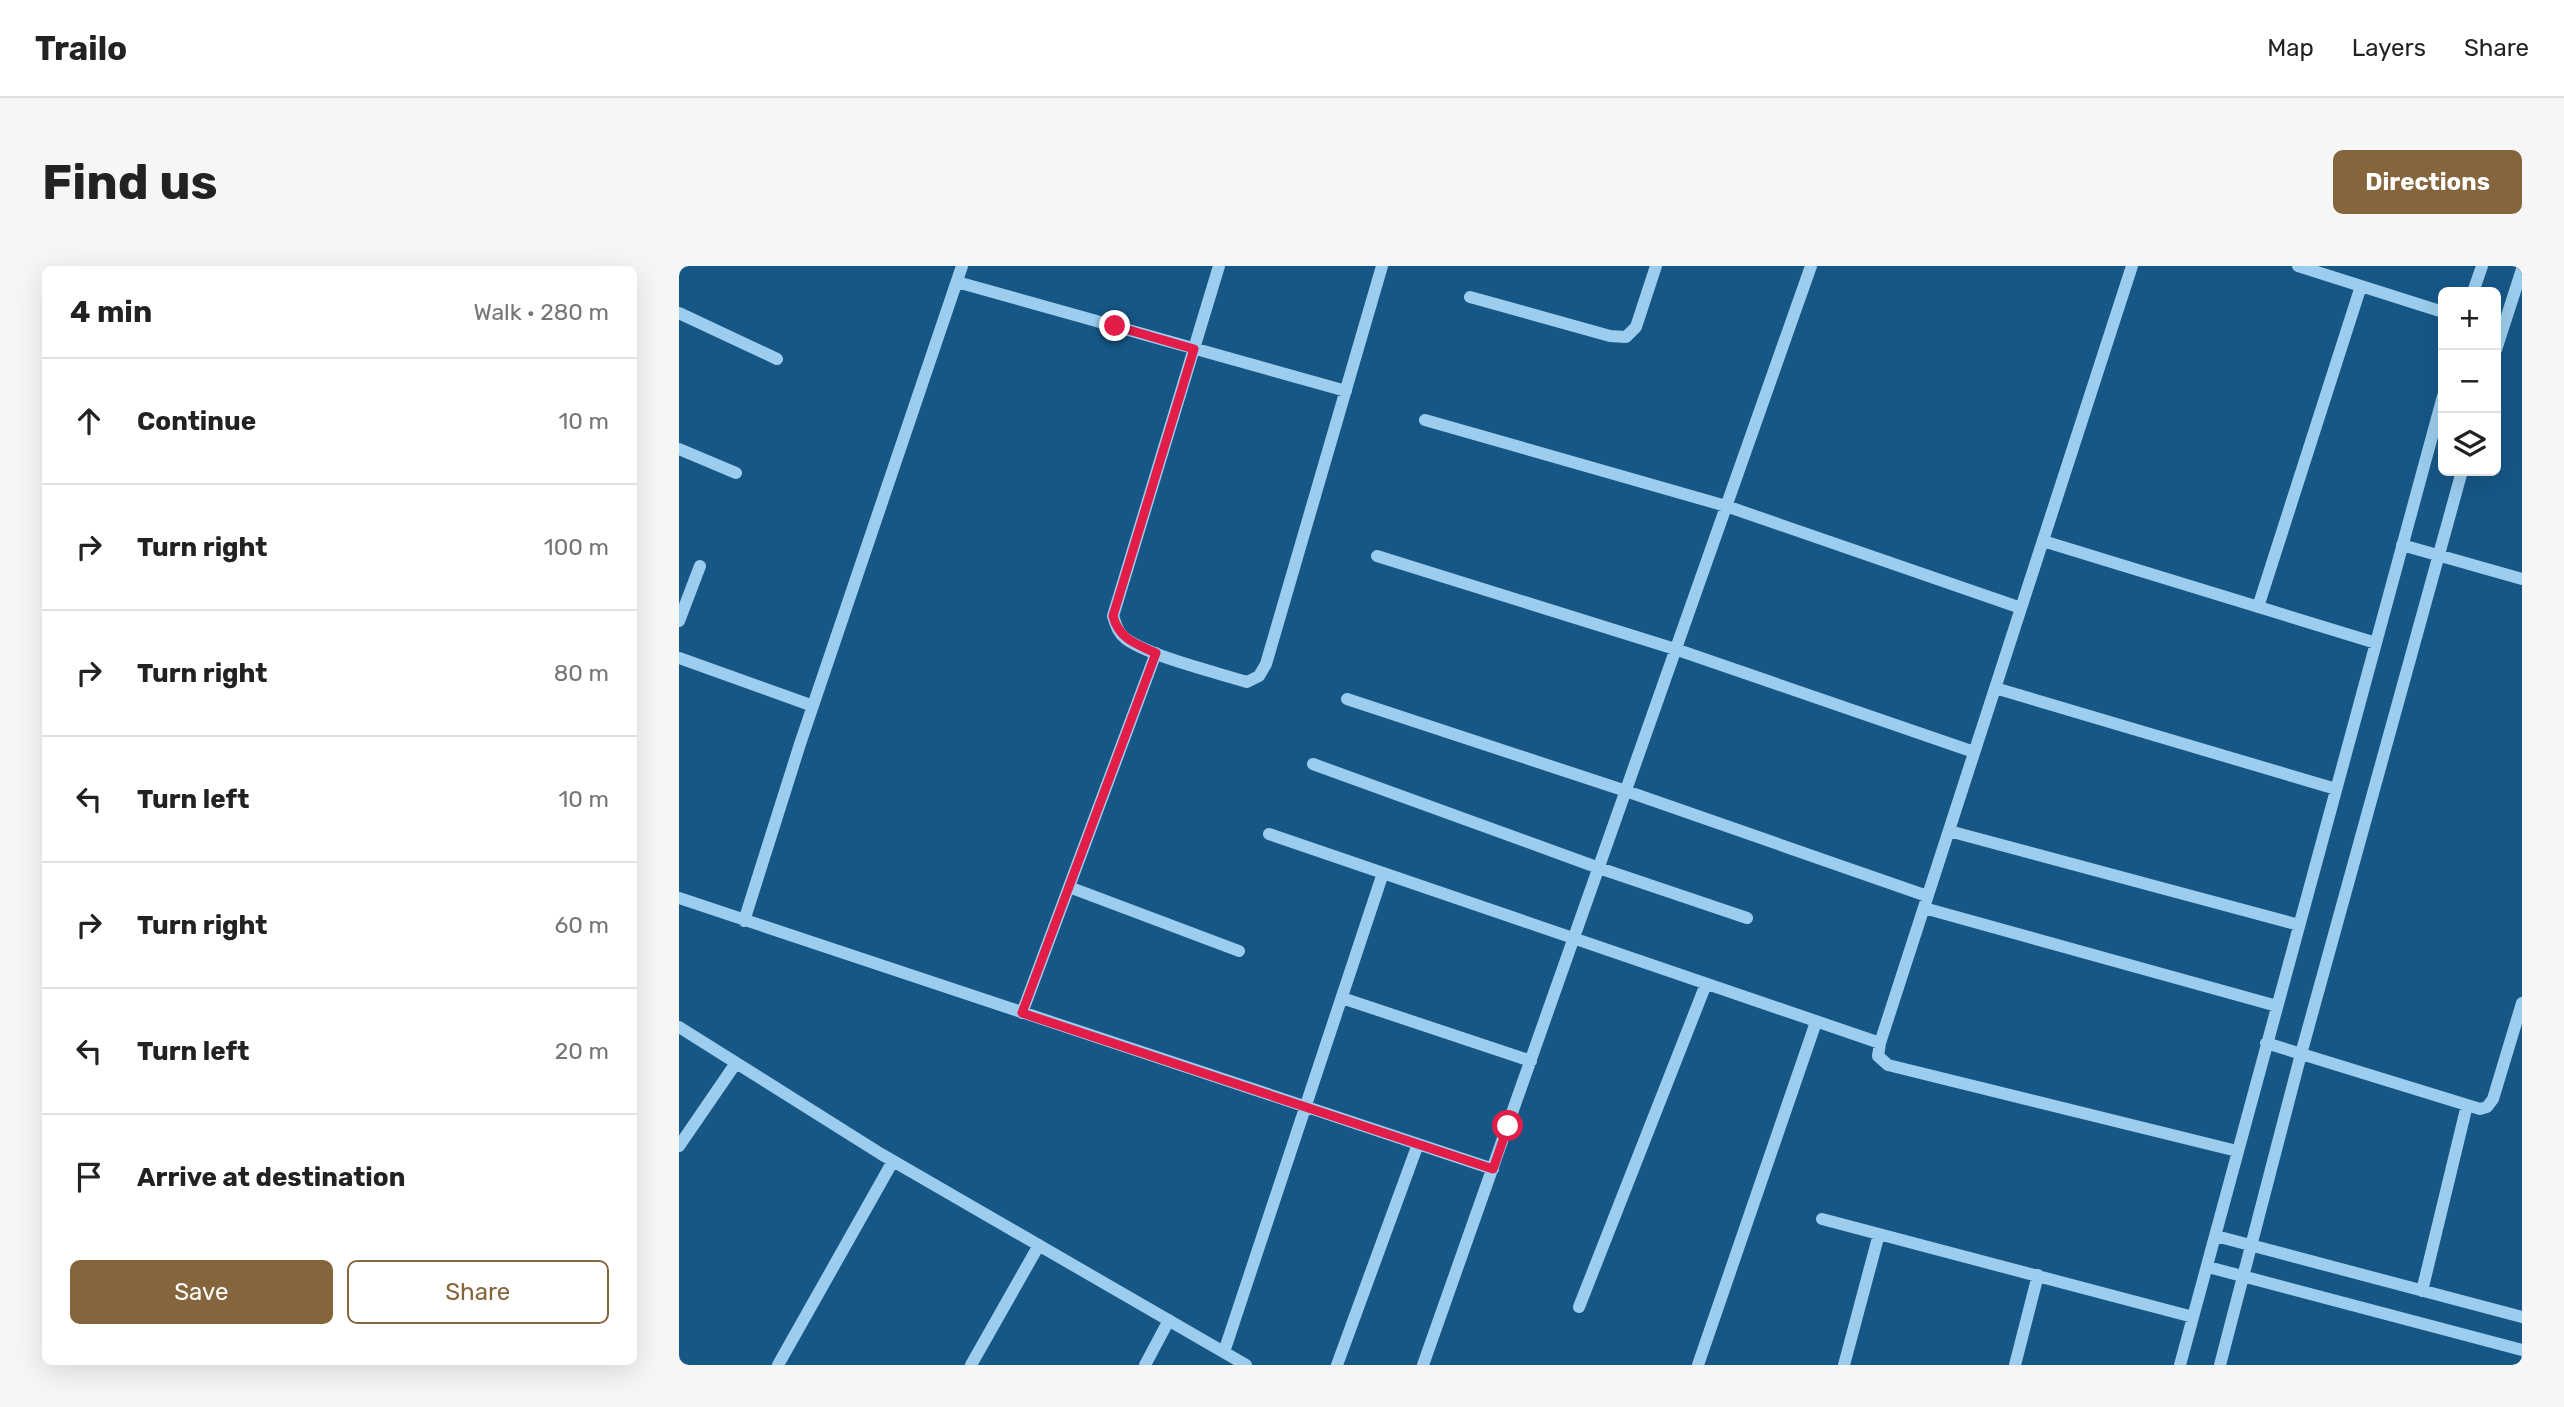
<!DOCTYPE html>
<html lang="en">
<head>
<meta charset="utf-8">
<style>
  :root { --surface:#fff; --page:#f6f6f6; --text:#222; --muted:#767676; --line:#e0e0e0; --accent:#85653b }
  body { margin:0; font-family:Rubik,sans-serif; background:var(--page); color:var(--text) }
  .controls { position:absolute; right:21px; top:21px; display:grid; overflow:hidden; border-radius:10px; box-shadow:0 7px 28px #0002 }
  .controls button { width:63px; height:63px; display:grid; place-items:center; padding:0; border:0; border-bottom:2px solid var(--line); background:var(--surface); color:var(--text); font:35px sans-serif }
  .stop { position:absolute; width:21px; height:21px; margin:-16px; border:5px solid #e11d48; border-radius:50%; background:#fff }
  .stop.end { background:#e11d48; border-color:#fff; box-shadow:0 2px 7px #0008 }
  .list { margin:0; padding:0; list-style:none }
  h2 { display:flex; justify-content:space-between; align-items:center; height:91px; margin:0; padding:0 28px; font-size:30px }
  h2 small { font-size:23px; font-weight:400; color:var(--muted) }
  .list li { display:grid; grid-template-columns:46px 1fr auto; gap:21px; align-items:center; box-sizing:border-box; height:126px; padding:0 28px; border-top:2px solid var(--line) }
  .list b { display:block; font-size:26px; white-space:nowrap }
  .list em { font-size:23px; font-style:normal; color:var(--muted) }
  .actions { display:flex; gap:14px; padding:21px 28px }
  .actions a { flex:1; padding:16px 0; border:2px solid var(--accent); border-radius:10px; text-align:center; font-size:24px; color:var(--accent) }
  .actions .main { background:var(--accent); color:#fff }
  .icon { flex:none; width:38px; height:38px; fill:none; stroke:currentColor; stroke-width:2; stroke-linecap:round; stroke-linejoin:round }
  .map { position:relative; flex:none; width:1843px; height:1099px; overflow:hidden; border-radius:10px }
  header { display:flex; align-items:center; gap:42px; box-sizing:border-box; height:98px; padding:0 35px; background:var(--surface); border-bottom:2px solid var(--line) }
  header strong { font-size:33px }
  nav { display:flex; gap:38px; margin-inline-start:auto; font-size:24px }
  .intro { display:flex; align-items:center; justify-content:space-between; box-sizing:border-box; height:168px; padding:0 42px }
  h1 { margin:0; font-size:49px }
  .button { padding:18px 32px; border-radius:10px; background:var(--accent); color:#fff; font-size:24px; font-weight:700 }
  main { display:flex; gap:42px; padding:0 42px }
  aside { flex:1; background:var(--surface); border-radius:10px; box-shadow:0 7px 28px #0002 }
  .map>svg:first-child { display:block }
</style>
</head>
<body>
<header>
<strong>Trailo</strong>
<nav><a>Map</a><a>Layers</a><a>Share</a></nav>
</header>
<div class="intro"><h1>Find us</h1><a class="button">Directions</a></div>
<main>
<aside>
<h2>4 min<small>Walk · 280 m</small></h2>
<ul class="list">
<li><svg class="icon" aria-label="ahead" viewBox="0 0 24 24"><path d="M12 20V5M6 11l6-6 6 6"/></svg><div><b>Continue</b></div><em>10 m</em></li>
<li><svg class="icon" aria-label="right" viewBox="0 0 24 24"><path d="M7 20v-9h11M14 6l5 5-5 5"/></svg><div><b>Turn right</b></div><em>100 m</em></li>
<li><svg class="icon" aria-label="right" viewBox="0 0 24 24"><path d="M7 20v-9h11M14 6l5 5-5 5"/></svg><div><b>Turn right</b></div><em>80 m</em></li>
<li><svg class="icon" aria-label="left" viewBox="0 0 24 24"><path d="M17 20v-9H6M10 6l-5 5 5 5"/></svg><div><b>Turn left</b></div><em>10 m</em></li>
<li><svg class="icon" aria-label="right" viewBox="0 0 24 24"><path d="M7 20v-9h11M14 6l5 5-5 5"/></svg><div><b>Turn right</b></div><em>60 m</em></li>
<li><svg class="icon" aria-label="left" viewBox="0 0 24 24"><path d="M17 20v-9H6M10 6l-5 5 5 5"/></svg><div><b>Turn left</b></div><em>20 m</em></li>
<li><svg class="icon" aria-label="arrive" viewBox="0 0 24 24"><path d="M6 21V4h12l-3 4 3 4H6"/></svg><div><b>Arrive at destination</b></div></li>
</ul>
<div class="actions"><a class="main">Save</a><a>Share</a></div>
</aside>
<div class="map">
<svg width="1843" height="1099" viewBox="0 0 1843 1099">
  <rect width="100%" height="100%" fill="#165786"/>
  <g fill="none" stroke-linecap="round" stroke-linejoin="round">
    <path stroke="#9ccdee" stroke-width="12" d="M540,0l-106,350c3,9 5,17 13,23 26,18 89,33 121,43l12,-6 7,-12 116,-398
      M1453,0l-252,777 -2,13 10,9 349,86
      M1619,0l145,46
      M278,16l389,109
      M1794,26l9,-26
      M791,31l140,39 16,1 10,-10 20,-61
      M0,47l98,46
      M1817,84l26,-81
      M746,154l301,86 295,102
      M0,183l57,24
      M1364,275l333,102
      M1723,279l120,34
      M698,290l298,93 299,103
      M1579,341l103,-321
      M0,355l21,-55
      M0,392l134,48
      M1316,422l341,101
      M668,433l279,92 301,105
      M634,498l286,104 148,50
      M1270,565l350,94
      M590,568l611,209
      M390,621l170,64
      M0,632l814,271
      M1245,642l353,98
      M65,655l56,-177 162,-478
      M663,732l189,63
      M343,747l134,-360
      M0,761l202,127 365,211
      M1587,777l214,66 7,-2 6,-8 29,-96
      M0,880l57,-83
      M1143,953l371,98
      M1537,970l306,81
      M1529,1001l314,83
      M1743,1025l45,-186
      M900,1041l127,-323
      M545,1086l159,-479
      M99,1099l115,-204
      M292,1099l68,-120
      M466,1099l24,-45
      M658,1099l81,-221
      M744,1099l388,-1099
      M1019,1099l118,-343
      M1165,1099l35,-131
      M1336,1099l23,-90
      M1501,1099l263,-969
      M1541,1099l81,-311 161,-583"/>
  </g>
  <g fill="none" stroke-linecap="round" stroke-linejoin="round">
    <path stroke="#e11d48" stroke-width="9" d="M436,60l79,23 -81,267c6,23 23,28 43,37l-134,360 471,156 15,-43"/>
  </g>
</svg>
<div class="controls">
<button>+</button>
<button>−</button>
<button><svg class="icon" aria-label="layers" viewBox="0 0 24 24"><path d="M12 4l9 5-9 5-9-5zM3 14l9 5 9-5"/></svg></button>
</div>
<div class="stop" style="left:829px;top:860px"></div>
<div class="stop end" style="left:436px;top:60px"></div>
</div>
</main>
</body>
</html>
